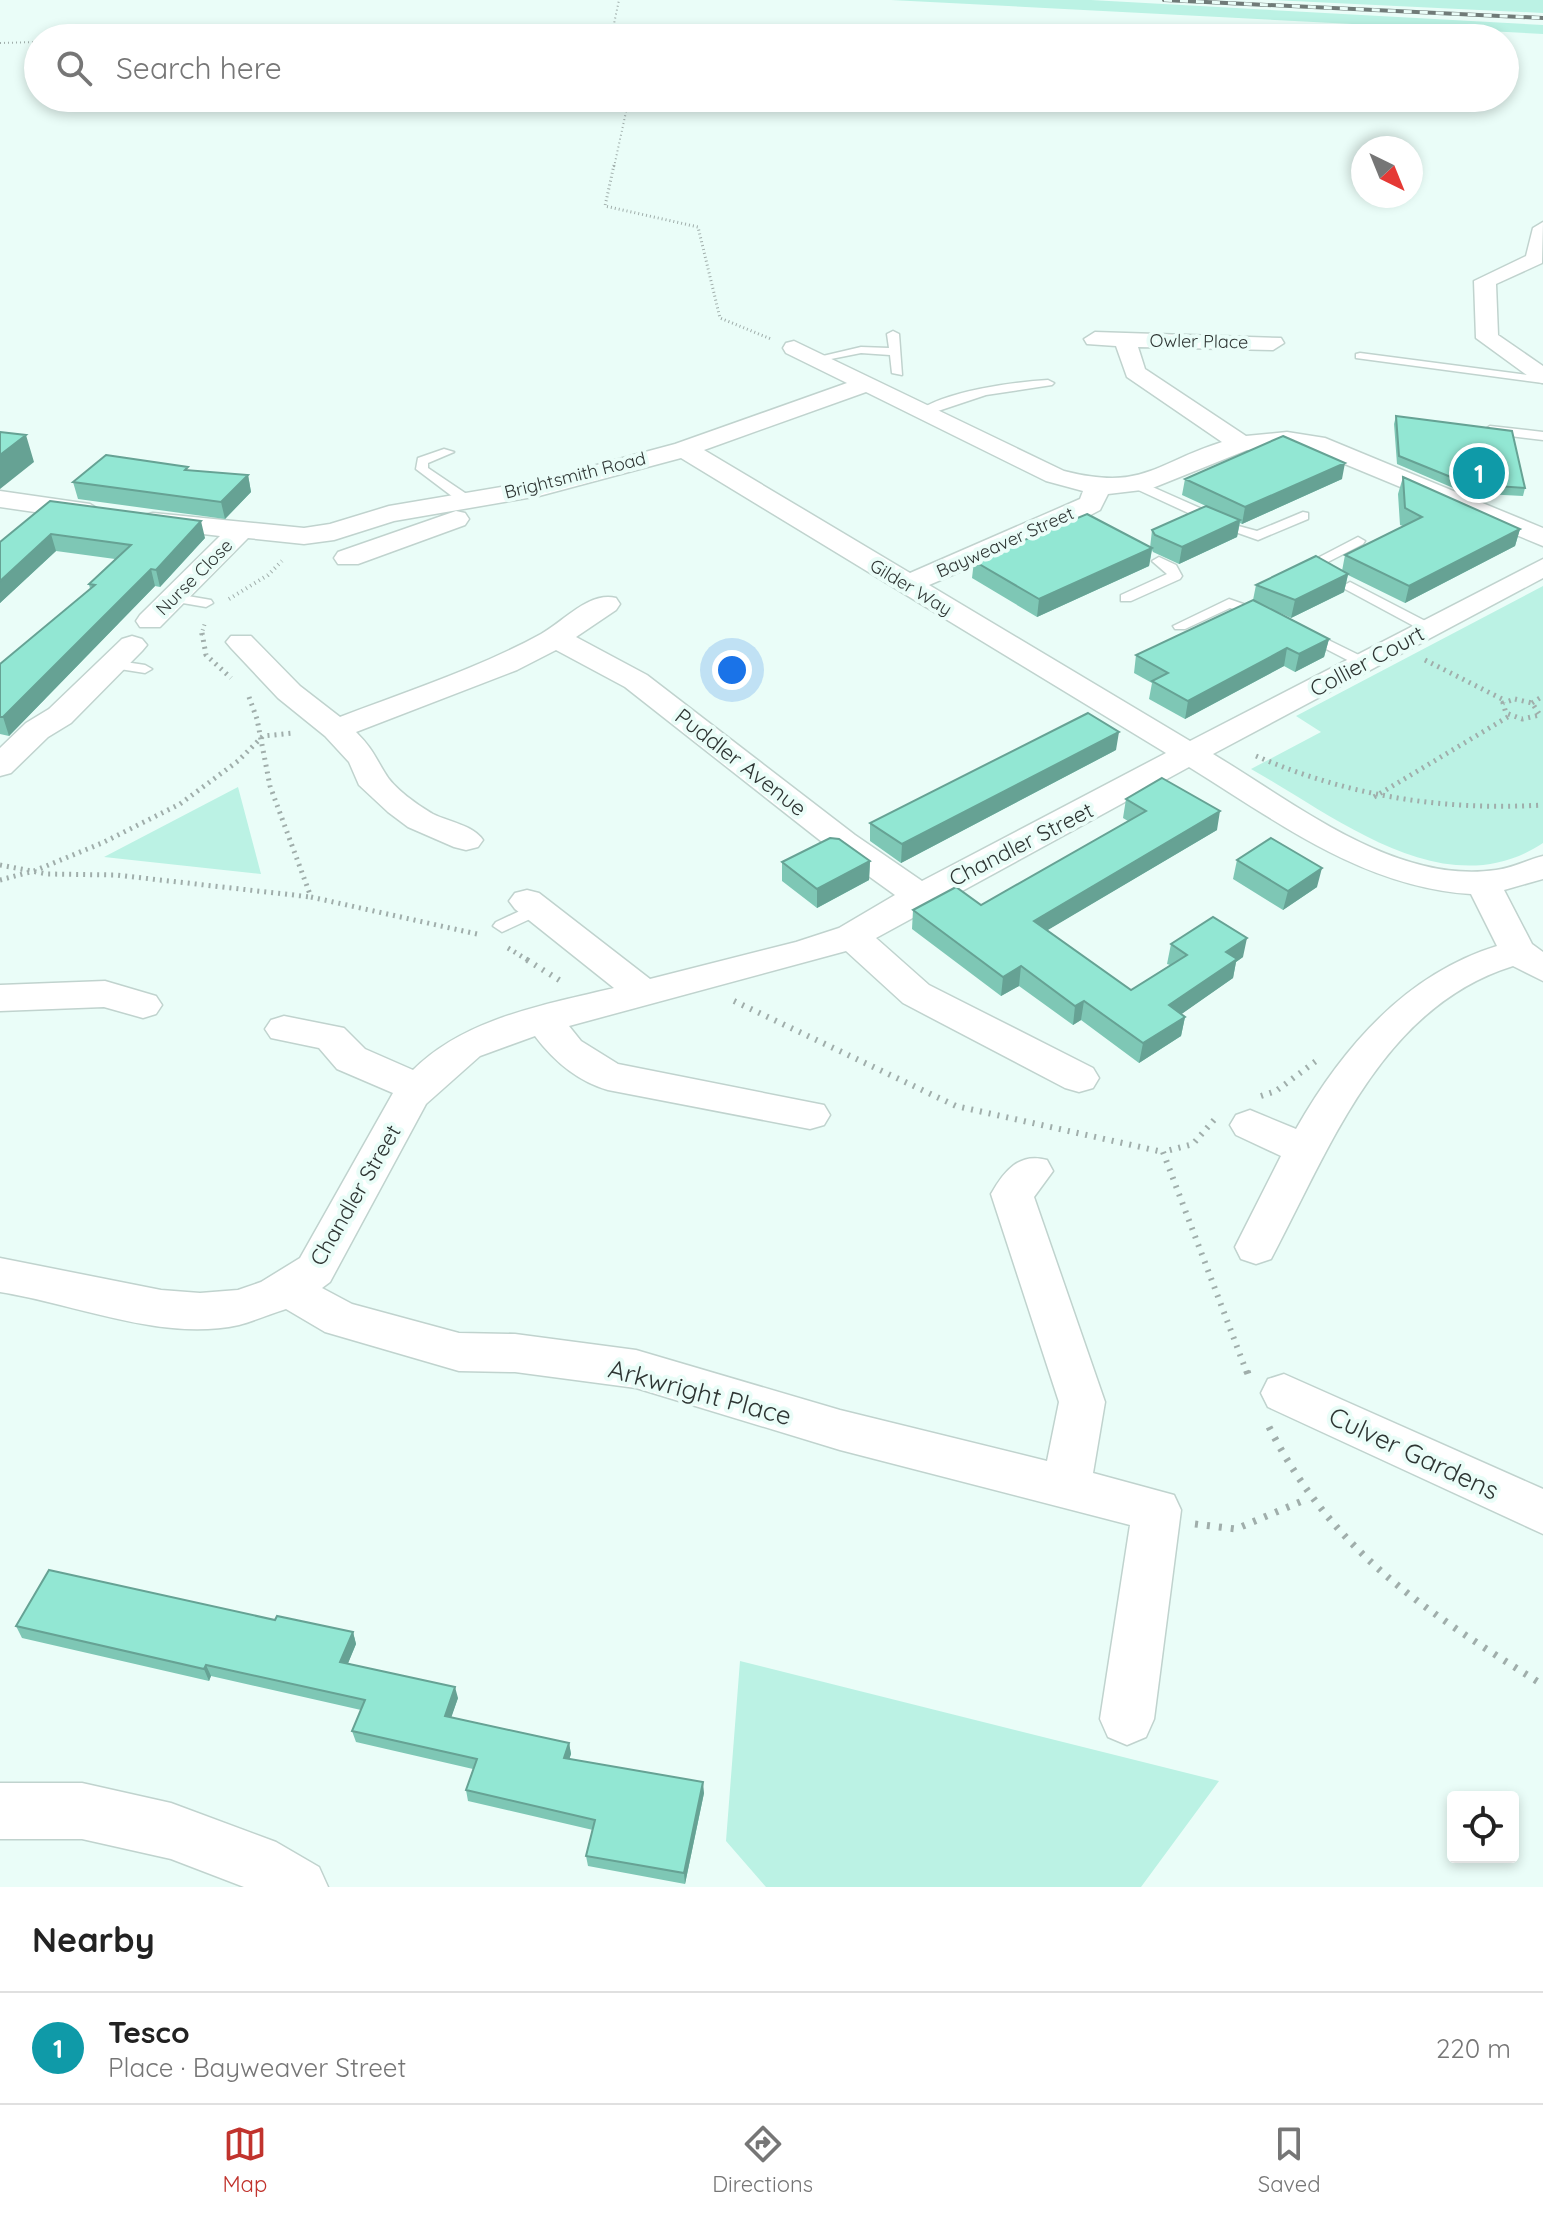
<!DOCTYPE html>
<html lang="en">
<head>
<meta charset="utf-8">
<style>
  :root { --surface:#fff; --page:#f6f6f6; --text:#222; --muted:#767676; --line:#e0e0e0; --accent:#c1332d }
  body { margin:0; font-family:Quicksand,sans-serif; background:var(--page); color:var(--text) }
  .controls { position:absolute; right:24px; bottom:24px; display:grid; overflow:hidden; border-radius:8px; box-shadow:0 4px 12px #0003 }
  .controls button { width:72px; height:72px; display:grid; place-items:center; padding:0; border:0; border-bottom:2px solid var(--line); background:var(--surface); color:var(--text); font:40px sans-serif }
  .compass { position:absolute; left:1351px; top:136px; width:72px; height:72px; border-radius:50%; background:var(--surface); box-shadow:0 4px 12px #0003; rotate:137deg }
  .you { position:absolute; left:732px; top:670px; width:28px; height:28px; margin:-20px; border:6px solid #fff; border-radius:50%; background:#1a73e8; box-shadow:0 0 0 12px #1a73e833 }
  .badge { display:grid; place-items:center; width:52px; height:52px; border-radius:50%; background:var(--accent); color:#fff; font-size:26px; font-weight:700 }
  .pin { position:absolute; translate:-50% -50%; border:4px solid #fff; box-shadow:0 2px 8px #0006 }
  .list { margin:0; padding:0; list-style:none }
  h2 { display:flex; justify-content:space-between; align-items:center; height:104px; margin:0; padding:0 32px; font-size:34px }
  h2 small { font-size:26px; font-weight:400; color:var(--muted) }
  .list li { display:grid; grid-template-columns:52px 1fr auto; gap:24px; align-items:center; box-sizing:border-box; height:112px; padding:0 32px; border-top:2px solid var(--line) }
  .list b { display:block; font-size:30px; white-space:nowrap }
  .list p { margin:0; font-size:26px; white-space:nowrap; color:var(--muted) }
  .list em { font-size:26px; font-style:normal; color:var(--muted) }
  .icon { flex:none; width:44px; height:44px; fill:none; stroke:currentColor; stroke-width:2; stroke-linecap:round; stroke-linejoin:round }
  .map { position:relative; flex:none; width:1543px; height:1887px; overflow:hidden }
  .search { position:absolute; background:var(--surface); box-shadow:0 4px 12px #0003; left:24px; right:24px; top:24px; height:88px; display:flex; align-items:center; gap:20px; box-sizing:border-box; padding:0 28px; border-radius:44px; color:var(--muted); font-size:30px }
  .sheet { height:216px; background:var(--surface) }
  nav { display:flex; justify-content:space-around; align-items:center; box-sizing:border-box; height:112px; border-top:2px solid var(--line); background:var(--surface); font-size:22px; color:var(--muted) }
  nav a { display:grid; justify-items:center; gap:4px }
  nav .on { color:var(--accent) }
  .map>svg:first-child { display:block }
</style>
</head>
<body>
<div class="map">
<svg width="1543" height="1887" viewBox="0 0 1543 1887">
  <rect width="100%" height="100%" fill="#eafdf8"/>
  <path fill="#bbf2e4" d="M891,0h200l452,25v9z
    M1272,0h271v13z
    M1543,586v257c-98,65 -206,-26 -292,-74l70,-37 -25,-16z
    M238,787l23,87 -157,-17z
    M740,1661l479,120 -78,106h-375l-40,-46z"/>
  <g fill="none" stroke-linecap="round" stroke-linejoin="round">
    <path stroke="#55aa98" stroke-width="5" d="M958,38l11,-1"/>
    <defs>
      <path id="service" d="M893,331l6,3 3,41 -10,-2 -2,-18 -29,-2 -45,9 -6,-3 51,-12 28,1 -2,-14z
        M1360,353l183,24v6l-187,-25v-4z
        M1048,380l6,3 -2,2 -66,10 -63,21 -6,-4c27,-21 96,-30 131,-32z
        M1490,426l53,6v8l-57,-7 -2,-3z
        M444,449l10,3 -26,11v5l43,29v6h-10l-45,-34 2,-11z
        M1139,481l81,36 2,3 -7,4 -5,-1 -76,-35v-6z
        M1303,512l5,1v6l-50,21 -34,-12 7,-4 26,7z
        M1358,537l7,4 -2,3 -39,20 9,10 -2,3h-10l-13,-14z
        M1159,557l17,8 6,11 -2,3 -49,22h-10v-6l46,-21 -15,-13z
        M1350,582l83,43 2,3 -2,3h-10l-78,-42 -2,-3z
        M176,594l35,6 2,3 -7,4 -35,-6 -2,-3z
        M1229,599l37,13 -7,4 -29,-8 -45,21h-10l-2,-3z
        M1306,629l63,31 2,3 -7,4 -5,-1 -58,-30v-6z
        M112,660l33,5 7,4 -7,4 -38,-6 -2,-3z
        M537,903l9,6 -3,4 -41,19 -9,-6 3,-4z"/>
      <path id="minor" d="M1543,222l-1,41 -46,21 2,51 45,31v17l-8,-2 -59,-43 -2,-57 52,-25 7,-28z
        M1095,332l186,6 3,5 -11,7 -135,-3 7,22 101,67 41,-4 38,6 218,90v18l-232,-96 -24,-3 -40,3 -97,39 -42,5 -8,16 -19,10 -152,65 261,156 353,-182v19l-330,176c82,49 182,131 283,116 16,-2 31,-10 47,-14v23l-39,11 28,54 11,8v29l-30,-15c-132,41 -183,182 -242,293l-15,5 -15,-5 -6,-12 46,-91 -45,-21 -6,-10 6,-10 14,-5 46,19c46,-81 110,-155 201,-183l-26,-52c-108,-7 -193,-72 -282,-127l-313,171 53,47 164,83 6,10 -6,10 -14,4 -14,-4 -162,-85 -57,-52 -277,75 12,15 37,23 206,41 6,10 -6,10 -14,4 -202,-39c-31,-9 -54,-29 -73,-54l-55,20 -54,48 -96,178 -8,6 30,16 107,29 56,1 121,16 204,60 207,51 12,-59 -68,-208c13,-23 28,-42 56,-34l6,11 -19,26 71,205 -12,71 81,22 7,15 -27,209 -8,18 -19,8 -19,-8 -8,-18 30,-194 -290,-75 -204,-62 -121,-16 -56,-1 -134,-39 -39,-23c-16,5 -32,12 -47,16 -77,17 -163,-21 -239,-33v-34l161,32 39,3 38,-3 23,-8 39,-24 93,-165 -56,-24 -18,-21 -48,-10 -6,-9 6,-9 13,-4 60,12 21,21 48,21c52,-52 131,-65 201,-82l-99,-79 -6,-8 6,-8 12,-3 12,3 111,86 146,-37 43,-14 56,-33 -64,-46 -206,-162 -69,-37 -39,20 -161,62c16,16 18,23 29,41 8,15 34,33 48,41 16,8 40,11 50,26l-5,7 -12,3 -12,-3 -46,-20 -20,-15 -29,-27 -10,-23 -24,-26 -47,-38 -47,-50 -5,-6 5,-6h20l49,50 40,31c68,-26 137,-48 201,-83 22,-12 48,-43 75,-36l4,6 -4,6 -40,27 71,38 208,160 67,46 244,-128 -485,-295 -142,38 -145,25 -60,19 -30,4 -56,-6 -88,89h-20l-4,-6 4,-6 80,-79 -76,-9 -4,-6 4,-6 9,-2 151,15 26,-4 59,-18 148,-25 138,-37 172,-61 -61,-30 -3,-5 3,-5 8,-2 270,130c79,20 89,-7 158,-29l-95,-65 -11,-31 -29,-2 -3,-5zM866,392l180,89 37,10 -3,8 -170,74 -206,-123z
        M0,491l90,13 13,8 -13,8 -90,-13z
        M456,511l9,2 4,6 -4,6 -107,39h-20l-4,-6 4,-6z
        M132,636l10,3 5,6 -5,6 -71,72 -23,14 -37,36 -11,3v-28l26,-25 23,-14 73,-70z
        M105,981l51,15 6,9 -6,9 -13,4 -39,-11 -104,4v-26z
        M1284,1374l259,115v45l-275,-127 -7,-14 7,-14z
        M0,1783h82l89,20 105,39 43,25 9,20h-84l-73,-28 -89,-20h-82z"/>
    </defs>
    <use href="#service" stroke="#c0d3ce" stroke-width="3"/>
    <use href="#minor" stroke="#c0d3ce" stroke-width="3"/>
    <path stroke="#a0aeab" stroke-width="2" stroke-dasharray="1 3" stroke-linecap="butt" d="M611,38l8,-38
      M0,43l38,-1
      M614,167l15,-69"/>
    <path stroke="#a0aeab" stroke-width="3" stroke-dasharray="1 3" stroke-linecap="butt" d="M614,165l-9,41 93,21 22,91 51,21"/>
    <path stroke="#a0aeab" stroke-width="4" stroke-dasharray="1 4" stroke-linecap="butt" d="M229,599l39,-24 14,-14
      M201,635l4,-12"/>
    <path stroke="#a0aeab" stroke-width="5" stroke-dasharray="2 5" stroke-linecap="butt" d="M202,633l4,22 25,23
      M1425,660l81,41
      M249,697l8,22 13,67 41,111 166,37
      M1515,699l17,4 8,12 -18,4 -16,-6 -3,-10z
      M1532,703l11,-7
      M1256,756c93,40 186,55 287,49
      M1374,797l137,-82
      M0,865l47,9 69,1 195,22
      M0,880l34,-9 68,-28 78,-39 58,-43 25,-25 31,-3
      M508,948l23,14"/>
    <path stroke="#a0aeab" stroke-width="6" stroke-dasharray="2 7" stroke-linecap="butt" d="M527,960l37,23
      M734,1001l222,105 207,46
      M1261,1096l15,-5 40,-30
      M1214,1120l-21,24 -30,8 84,221"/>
    <path stroke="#a0aeab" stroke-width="7" stroke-dasharray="3 9" stroke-linecap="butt" d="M1247,1371l2,6
      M1269,1427c64,126 158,185 274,258
      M1195,1524l41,5 71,-30"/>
    <use href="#service" fill="#fff" fill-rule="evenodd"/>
    <use href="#minor" fill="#fff" fill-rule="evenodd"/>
    <defs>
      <path id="rail" d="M1164,0l379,18"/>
    </defs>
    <use href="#rail" stroke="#707b78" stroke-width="4"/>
    <use href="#rail" stroke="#eafdf8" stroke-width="3" stroke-dasharray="8" stroke-linecap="butt"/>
  </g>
  <path fill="#7ec7b5" d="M1396,416l129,72 -2,8 -58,-3 -68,-29 -3,-40z
    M188,470l60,5 3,17 -26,27 -147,-20 -5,-17z
    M1403,477l117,52 -5,17 -110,57 -57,-28 -4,17 -53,26 -13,-6 51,27 -5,18 -29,15 -11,-6 -99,53 -36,-20 3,-16 -18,-10 2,-18 117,-55 3,-15 86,-14 3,-16 58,-29 -3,-1 -2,-31z
    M1185,479h157l-100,45 -2,-1 -3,14 -58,27 -26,-12 -1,-2 -3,16 -112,51 -65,-39 2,-17 176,-13 2,-18 54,-24 -24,-11z
    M50,501l155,37 -45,49 -5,-1 -146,150 -9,-2v-70l90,-75 -1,-5 26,-25 -59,-8 -56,52v-61z
    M1116,750l-215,113 -31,-22v-18z
    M1126,799l91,31 -170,100 84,60 39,-25 -3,-1 4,-20 72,13 -7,5 -3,16 -52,36 4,3 -4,19 -42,27 -58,-43 -8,5 -54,-39 -18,10 -89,-67 1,-19 68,-5 147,-84 -5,-3z
    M1237,860l80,27 -34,23 -50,-31z
    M870,861l-1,19 -52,28 -35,-27v-19z
    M275,1620l78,12 3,12 -8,19 110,35 -7,19 118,26 2,11 -2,5 135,34 -19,91 -97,-18 -2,-10 7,-26 -125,-29 -2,-11 7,-21 -117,-27 -4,-11 9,-21 -150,-34 -2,5 -187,-43 -6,-12z"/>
  <path fill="#66a294" d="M26,435l8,27 -34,27v-34z
    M1345,463l-3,16 -100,45 3,-17z
    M248,475l3,17 -26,27 -4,-17z
    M1240,520l-3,17 -58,27 3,-17z
    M201,521l4,17 -45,49 -4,-17z
    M1520,529l-5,17 -110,57 4,-17z
    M51,534l5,17 -56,52v-22z
    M1152,548l-3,18 -112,51 2,-18z
    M151,569l4,17 -146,150 -6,-19z
    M1348,574l-4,18 -53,26 4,-18z
    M1329,639l-5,18 -29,15 4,-18z
    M1287,648l-3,18 -99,53 3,-18z
    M1119,732l-3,18 -215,113 1,-19z
    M1220,811l-3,19 -186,110 3,-19z
    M870,861l-1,19 -52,28v-19z
    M1322,868l-5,19 -34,23 5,-19z
    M1247,938l-4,19 -7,5 -3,16 -67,47 3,-20 57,-53z
    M1021,966l-2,20 -18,10 2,-19z
    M1084,1001l-3,19 -8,5 2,-19z
    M1185,1017l-4,19 -42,27 4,-20z
    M353,1632l3,12 -12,29 -4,-11z
    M206,1665l5,11 -2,5 -5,-12z
    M455,1687l3,11 -10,29 -3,-11z
    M569,1743l2,11 -5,15 -2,-11z
    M703,1782l1,11 -19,91 -1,-11z"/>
  <path fill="#92e7d3" stroke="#66a294" stroke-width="2" d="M1396,416l116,15 13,57 -57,-4 -69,-28z
    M0,432l26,3 -26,20z
    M1283,436l62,27 -100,44 -60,-28z
    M106,455l82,12 -3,3 63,5 -27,27 -148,-20z
    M1403,477l117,52 -111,57 -64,-31 77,-38 -17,-9z
    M50,501l151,20 -45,49 -5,-1 -148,148h-3v-53l95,-79 -6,-1 42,-39 -80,-11 -51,47v-39z
    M1206,506l34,14 -58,27 -27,-12 -3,-5z
    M1087,514l65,34 -113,51 -65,-38z
    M1316,556l32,18 -53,26 -39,-15z
    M1253,600l76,39 -30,15 -12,-6 -99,53 -36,-20 16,-8 -32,-18z
    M1088,713l31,19 -217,112 -32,-21z
    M1162,778l58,33 -186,110 97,69 56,-35 -16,-11 42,-27 34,21 -21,14 11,7 -68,46 16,12 -42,26 -59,-42 -9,5 -54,-40 -18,11 -90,-67 43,-23 25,18 165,-94 -20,-12z
    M830,838l9,1 31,22 -53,28 -35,-27z
    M1271,838l51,30 -34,23 -51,-31z
    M49,1570l226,50 2,-4 76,16 -13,30 115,25 -10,29 124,27 -5,15 139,24 -19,91 -98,-17 9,-36 -129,-30 11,-31 -125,-28 13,-31 -159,-35 -2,4 -188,-43z"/>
  <g text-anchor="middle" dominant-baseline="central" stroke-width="8" stroke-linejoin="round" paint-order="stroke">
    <g font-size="18" fill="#2e3533" stroke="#eafdf8">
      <text transform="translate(1199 341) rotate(1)">Owler Place</text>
      <text transform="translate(575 475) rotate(-14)">Brightsmith Road</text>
      <text transform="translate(1005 542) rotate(-24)">Bayweaver Street</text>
      <text transform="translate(194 577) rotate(-45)">Nurse Close</text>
      <text transform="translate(911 587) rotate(31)">Gilder Way</text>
    </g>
    <g font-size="22" fill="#2e3533" stroke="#eafdf8">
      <text transform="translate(1367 661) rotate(-28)">Collier Court</text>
      <text transform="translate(741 762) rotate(38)">Puddler Avenue</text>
      <text transform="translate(1021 844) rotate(-27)">Chandler Street</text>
      <text transform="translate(355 1195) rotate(-60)">Chandler Street</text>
    </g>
    <g font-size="26" fill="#2e3533" stroke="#eafdf8">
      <text transform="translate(700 1392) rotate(15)">Arkwright Place</text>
      <text transform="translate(1414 1453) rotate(25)">Culver Gardens</text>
    </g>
  </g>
</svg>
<div class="controls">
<button><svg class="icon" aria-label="locate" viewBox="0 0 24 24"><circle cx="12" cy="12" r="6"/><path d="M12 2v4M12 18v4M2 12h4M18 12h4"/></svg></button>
</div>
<svg class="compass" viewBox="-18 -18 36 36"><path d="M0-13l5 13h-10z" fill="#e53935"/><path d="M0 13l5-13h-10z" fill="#767676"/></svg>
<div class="you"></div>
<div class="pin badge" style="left:1479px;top:473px;background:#0f9aa8">1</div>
<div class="search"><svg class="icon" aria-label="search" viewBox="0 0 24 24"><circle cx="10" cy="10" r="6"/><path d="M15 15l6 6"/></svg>Search here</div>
</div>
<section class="sheet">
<h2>Nearby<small></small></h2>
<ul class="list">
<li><span class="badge" style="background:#0f9aa8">1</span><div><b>Tesco</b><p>Place · Bayweaver Street</p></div><em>220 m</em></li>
</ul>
</section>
<nav>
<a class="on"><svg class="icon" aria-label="map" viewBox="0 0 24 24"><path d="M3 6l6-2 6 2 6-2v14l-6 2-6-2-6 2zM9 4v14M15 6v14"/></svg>Map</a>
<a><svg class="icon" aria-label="directions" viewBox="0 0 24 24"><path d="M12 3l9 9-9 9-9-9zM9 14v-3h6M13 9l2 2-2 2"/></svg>Directions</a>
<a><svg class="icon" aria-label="saved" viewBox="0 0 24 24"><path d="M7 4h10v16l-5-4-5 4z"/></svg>Saved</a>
</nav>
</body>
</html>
